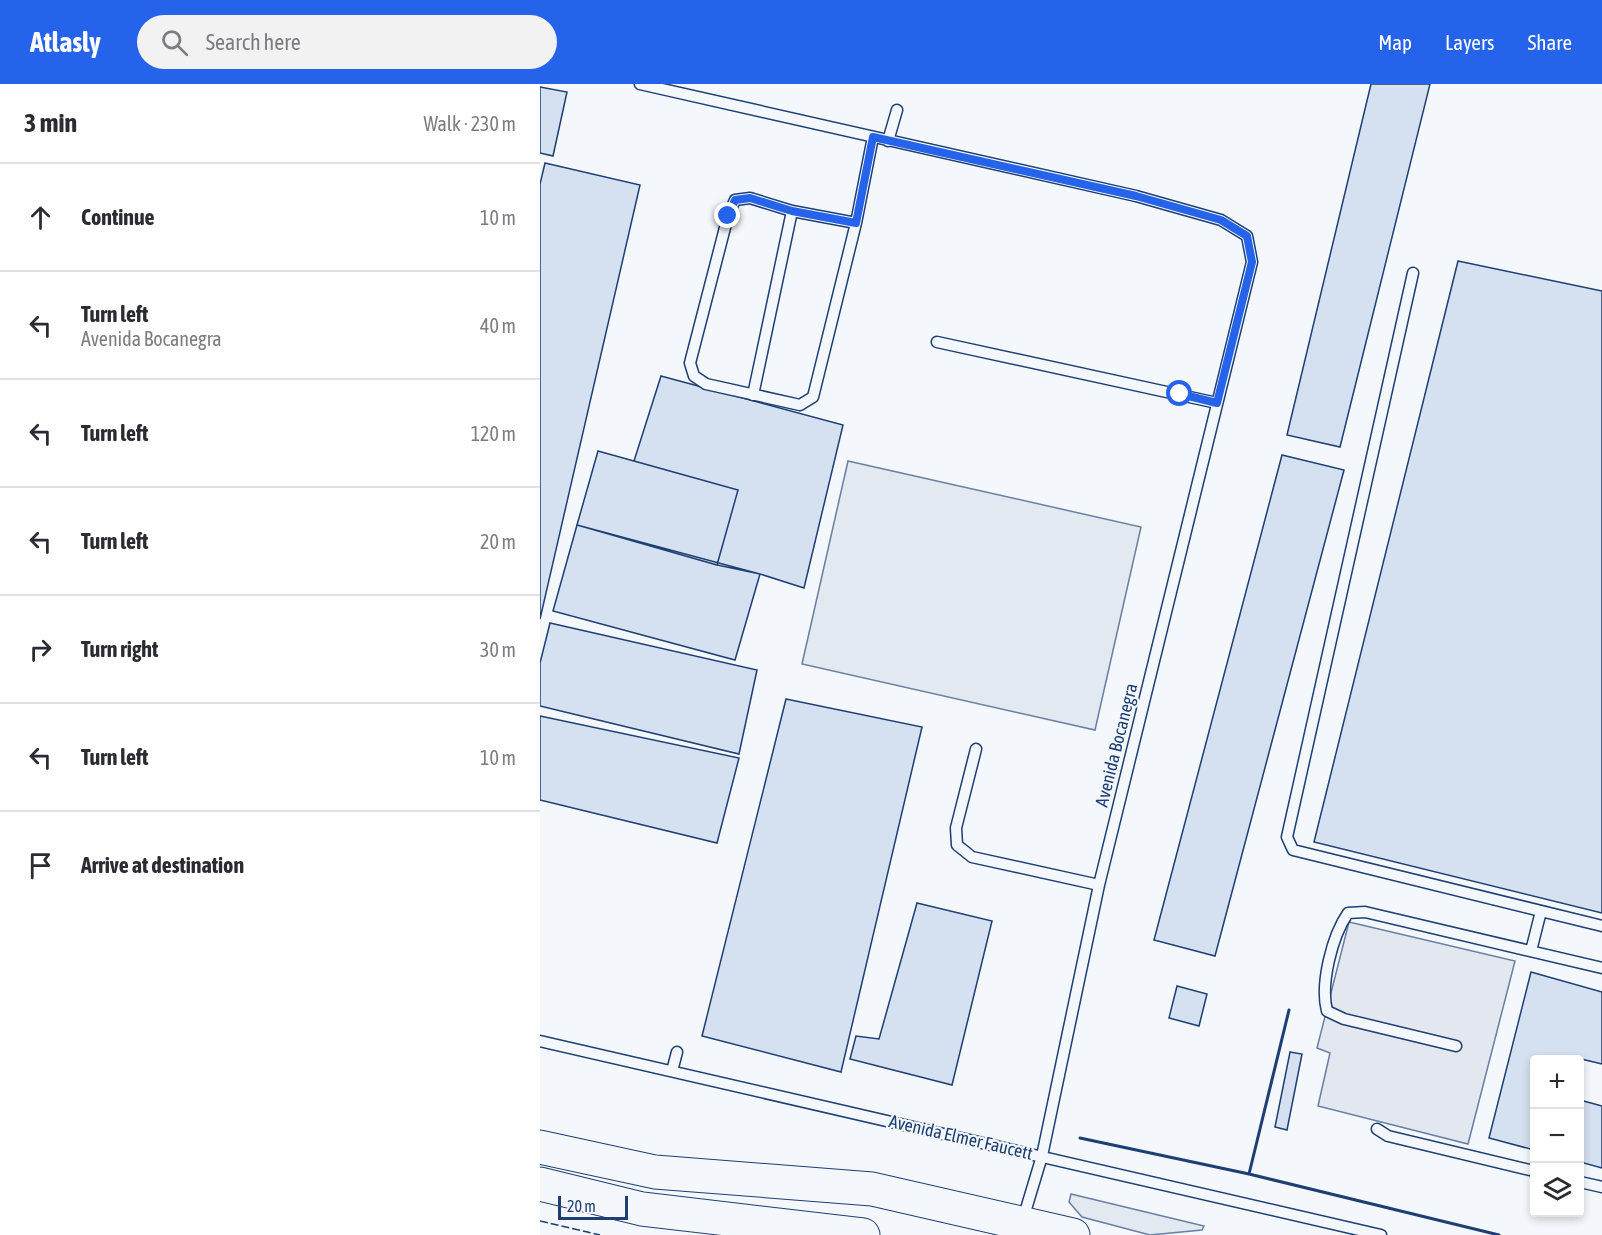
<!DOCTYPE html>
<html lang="en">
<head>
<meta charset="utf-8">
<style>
  :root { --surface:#fff; --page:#f2f2f3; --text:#2b2b33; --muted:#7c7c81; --line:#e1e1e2; --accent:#2563eb }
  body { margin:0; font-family:"Asap Condensed",sans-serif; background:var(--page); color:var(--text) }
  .controls { position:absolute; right:18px; bottom:18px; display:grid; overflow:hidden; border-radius:6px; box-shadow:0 3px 9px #0003 }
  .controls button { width:54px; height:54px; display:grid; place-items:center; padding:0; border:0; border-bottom:2px solid var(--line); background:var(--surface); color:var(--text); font:30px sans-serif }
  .scale { position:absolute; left:18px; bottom:15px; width:70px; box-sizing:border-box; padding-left:6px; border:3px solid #1d3f73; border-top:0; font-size:16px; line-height:21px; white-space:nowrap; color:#1d3f73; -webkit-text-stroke:4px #f4f7fb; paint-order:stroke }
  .stop { position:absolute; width:18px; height:18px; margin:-14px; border:4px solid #2563eb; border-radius:50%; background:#fff }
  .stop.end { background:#2563eb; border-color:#fff; box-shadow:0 2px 6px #0008 }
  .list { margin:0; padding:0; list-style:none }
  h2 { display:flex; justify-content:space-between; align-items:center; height:78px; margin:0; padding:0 24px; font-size:26px }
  h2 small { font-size:20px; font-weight:400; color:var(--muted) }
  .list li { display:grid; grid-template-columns:39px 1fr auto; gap:18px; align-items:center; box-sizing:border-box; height:108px; padding:0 24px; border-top:2px solid var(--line) }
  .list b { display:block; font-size:22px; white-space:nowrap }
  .list p { margin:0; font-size:20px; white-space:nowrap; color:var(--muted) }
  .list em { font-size:20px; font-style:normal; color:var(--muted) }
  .icon { flex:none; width:33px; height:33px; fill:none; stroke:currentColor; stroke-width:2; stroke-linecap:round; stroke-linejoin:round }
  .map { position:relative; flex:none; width:1062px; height:1151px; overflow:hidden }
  header { display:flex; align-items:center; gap:36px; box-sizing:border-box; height:84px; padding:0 30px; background:var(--accent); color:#fff }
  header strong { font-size:28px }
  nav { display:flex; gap:33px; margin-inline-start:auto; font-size:21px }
  .search { width:420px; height:54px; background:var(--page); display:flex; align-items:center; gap:15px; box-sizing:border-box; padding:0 21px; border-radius:33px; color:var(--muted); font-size:22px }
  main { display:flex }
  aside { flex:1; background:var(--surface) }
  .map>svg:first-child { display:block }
</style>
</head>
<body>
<header>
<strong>Atlasly</strong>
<div class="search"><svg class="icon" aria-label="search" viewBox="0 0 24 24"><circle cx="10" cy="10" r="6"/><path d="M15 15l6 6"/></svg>Search here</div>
<nav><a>Map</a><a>Layers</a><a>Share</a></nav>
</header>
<main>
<aside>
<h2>3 min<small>Walk · 230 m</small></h2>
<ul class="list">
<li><svg class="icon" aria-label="ahead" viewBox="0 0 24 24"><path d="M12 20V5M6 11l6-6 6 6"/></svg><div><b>Continue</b></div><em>10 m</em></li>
<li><svg class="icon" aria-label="left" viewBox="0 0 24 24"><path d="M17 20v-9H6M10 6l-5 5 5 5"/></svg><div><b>Turn left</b><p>Avenida Bocanegra</p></div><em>40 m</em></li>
<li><svg class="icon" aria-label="left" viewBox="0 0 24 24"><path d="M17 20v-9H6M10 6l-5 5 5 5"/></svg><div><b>Turn left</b></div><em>120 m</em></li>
<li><svg class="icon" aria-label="left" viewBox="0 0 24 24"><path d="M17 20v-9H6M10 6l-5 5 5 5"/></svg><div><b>Turn left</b></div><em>20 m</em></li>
<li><svg class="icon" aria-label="right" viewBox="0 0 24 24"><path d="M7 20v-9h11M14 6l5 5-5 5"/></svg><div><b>Turn right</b></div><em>30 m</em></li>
<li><svg class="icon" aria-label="left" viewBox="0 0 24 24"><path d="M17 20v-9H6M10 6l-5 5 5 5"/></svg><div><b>Turn left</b></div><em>10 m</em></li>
<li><svg class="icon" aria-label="arrive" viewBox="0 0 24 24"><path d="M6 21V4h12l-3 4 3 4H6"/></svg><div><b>Arrive at destination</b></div></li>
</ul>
</aside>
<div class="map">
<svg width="1062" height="1151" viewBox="0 0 1062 1151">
  <rect width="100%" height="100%" fill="#f4f7fb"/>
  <path fill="#e3e9f0" stroke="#687fa3" stroke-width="1.5" d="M308,377l293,66 -46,203 -293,-66z
    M531,1110l133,32 -2,4 -52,5 -68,-18 -13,-15z"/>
  <path fill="#e3e8f0" stroke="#687fa3" stroke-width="1.5" d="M809,838l166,39 -47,183 -150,-38 12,-53 -13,-5z"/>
  <path fill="#d5e0f0" stroke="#1d3f73" stroke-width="1.5" d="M831,0h59l-90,363 -53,-12z
    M0,3l27,5 -14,64 -13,-3z
    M5,79l95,22 -100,434v-435z
    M918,177l144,30v622l-288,-71z
    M121,292l182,49 -39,163 -44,-14 -43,-9 21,-75 -104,-29z
    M58,367l140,39 -21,75 -140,-40z
    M742,371l62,15 -129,486 -61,-16z
    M37,441l183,49 -25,86 -182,-49z
    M10,539l207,47 -18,84 -199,-48v-43z
    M246,615l136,28 -81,345 -139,-36z
    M0,632l199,42 -22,85 -177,-43z
    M377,819l75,18 -40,164 -102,-26 6,-23 23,3z
    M991,888l71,20v72l-21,-5 -1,6v-5h-46v90l-45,-12z
    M637,902l30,8 -8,32 -30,-8z
    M750,968l12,2 -15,76 -12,-3z
    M1040,1016l22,6v62l-22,-6z"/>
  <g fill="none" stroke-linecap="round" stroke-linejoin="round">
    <defs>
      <path id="lane" d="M100,0l496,112 85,24 26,16 5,26 -153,623 -57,271 -19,63
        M348,57l9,-31
        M316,139l-64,-12 -42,-13 -15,2 -7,16 -38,147 4,13 12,8 94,21 13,-8 43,-174 17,-86
        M873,189l-126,564 6,13 309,76
        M397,258l280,61
        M213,311l39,-184
        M436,665l-20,79 1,17 15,12 127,28
        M991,867l10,-40
        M0,957l841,194
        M916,962l-112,-27 -17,-8c-7,-27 5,-75 21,-98l17,-1 237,56
        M132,987l5,-19
        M837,1045l11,7 146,35
        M1040,1098l22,5"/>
      <path id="highway" d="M0,1063l115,25 217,17 201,46
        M0,1100l102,25 221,26"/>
    </defs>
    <use href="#lane" stroke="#1d3f73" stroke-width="13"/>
    <use href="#highway" stroke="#1d3f73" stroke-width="35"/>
    <use href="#lane" stroke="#f4f7fb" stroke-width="10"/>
    <use href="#highway" stroke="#f4f7fb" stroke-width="33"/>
    <path stroke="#1d3f73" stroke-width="1.5" stroke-dasharray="8 3" stroke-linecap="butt" d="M0,1137l60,14"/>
    <path stroke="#1d3f73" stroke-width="3" d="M540,1054l169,36 250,61
      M709,1090l40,-164"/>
  </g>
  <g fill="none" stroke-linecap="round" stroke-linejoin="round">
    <path stroke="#2563eb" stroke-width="8" d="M188,132l7,-16 15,-2 42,13 64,12 17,-86 263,59 85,24 26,16 5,26 -35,141 -37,-9"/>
  </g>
  <g text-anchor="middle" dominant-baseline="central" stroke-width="4.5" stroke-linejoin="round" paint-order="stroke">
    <g font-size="18" fill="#1d3f73" stroke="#f4f7fb">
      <text transform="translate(576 661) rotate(-76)">Avenida Bocanegra</text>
      <text transform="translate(421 1053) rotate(13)">Avenida Elmer Faucett</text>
    </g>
  </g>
</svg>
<div class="controls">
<button>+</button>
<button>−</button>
<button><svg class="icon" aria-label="layers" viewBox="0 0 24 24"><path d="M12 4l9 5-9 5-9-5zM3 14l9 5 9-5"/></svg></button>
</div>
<div class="scale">20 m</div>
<div class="stop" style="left:640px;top:310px"></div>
<div class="stop end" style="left:188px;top:132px"></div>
</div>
</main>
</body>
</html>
